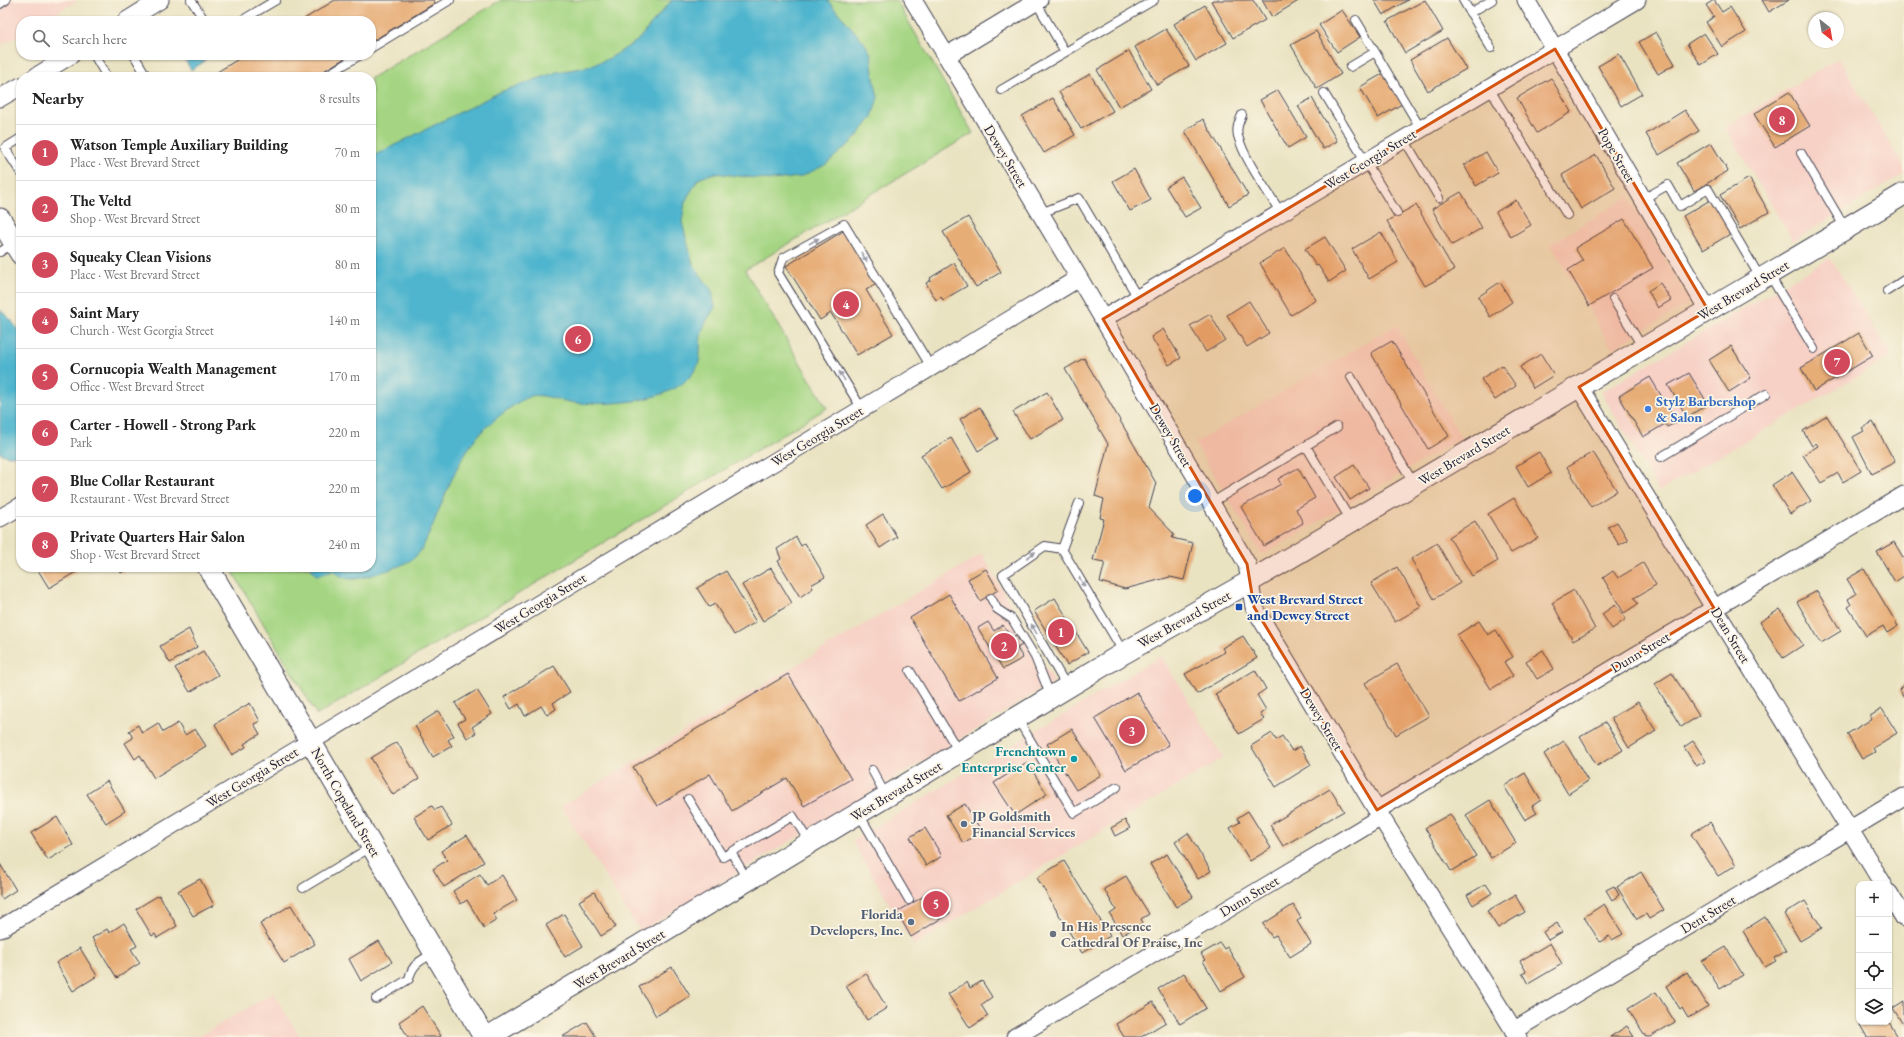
<!DOCTYPE html>
<html lang="en">
<head>
<meta charset="utf-8">
<style>
  :root { --surface:#fff; --page:#f6f6f6; --text:#222; --muted:#767676; --line:#e0e0e0; --accent:#d1495b }
  body { margin:0; font-family:"EB Garamond",serif; background:var(--page); color:var(--text) }
  .controls { position:absolute; right:12px; bottom:12px; display:grid; overflow:hidden; border-radius:8px; box-shadow:0 1px 3px #0004 }
  .controls button { width:36px; height:36px; display:grid; place-items:center; padding:0; border:0; border-bottom:1px solid var(--line); background:var(--surface); color:var(--text); font:20px sans-serif }
  .compass { position:absolute; left:1808px; top:12px; width:36px; height:36px; border-radius:50%; background:var(--surface); box-shadow:0 1px 3px #0004; rotate:149deg }
  .you { position:absolute; left:1195px; top:496px; width:14px; height:14px; margin:-10px; border:3px solid #fff; border-radius:50%; background:#1a73e8; box-shadow:0 0 0 6px #1a73e833 }
  .badge { display:grid; place-items:center; width:26px; height:26px; border-radius:50%; background:var(--accent); color:#fff; font-size:13px; font-weight:700 }
  .pin { position:absolute; translate:-50% -50%; border:2px solid #fff; box-shadow:0 1px 4px #0006 }
  .list { margin:0; padding:0; list-style:none }
  h2 { display:flex; justify-content:space-between; align-items:center; height:52px; margin:0; padding:0 16px; font-size:17px }
  h2 small { font-size:13px; font-weight:400; color:var(--muted) }
  .list li { display:grid; grid-template-columns:26px 1fr auto; gap:12px; align-items:center; box-sizing:border-box; height:56px; padding:0 16px; border-top:1px solid var(--line) }
  .list b { display:block; font-size:15px; white-space:nowrap }
  .list p { margin:0; font-size:13px; white-space:nowrap; color:var(--muted) }
  .list em { font-size:13px; font-style:normal; color:var(--muted) }
  .icon { flex:none; width:22px; height:22px; fill:none; stroke:currentColor; stroke-width:2; stroke-linecap:round; stroke-linejoin:round }
  .map { position:relative; flex:none; width:1904px; height:1037px; overflow:hidden }
  .search { position:absolute; background:var(--surface); box-shadow:0 1px 3px #0004; left:16px; top:16px; width:360px; height:44px; display:flex; align-items:center; gap:10px; box-sizing:border-box; padding:0 14px; border-radius:16px; color:var(--muted); font-size:15px }
  .panel { position:absolute; background:var(--surface); box-shadow:0 1px 3px #0004; left:16px; top:72px; width:360px; height:500px; border-radius:16px }
  .map>svg:first-child { display:block }
</style>
</head>
<body>
<div class="map">
<svg width="1904" height="1037" viewBox="0 0 1904 1037">
  <rect width="100%" height="100%" fill="#fcf5e5"/>
  <filter id="ink" filterUnits="userSpaceOnUse"><feTurbulence type="fractalNoise" baseFrequency=".025" numOctaves="2"/><feDisplacementMap in="SourceGraphic" scale="8" xChannelSelector="R" yChannelSelector="G"/><feConvolveMatrix kernelMatrix="1 2 1 2 8 2 1 2 1" color-interpolation-filters="sRGB"/></filter>
  <filter id="wash" filterUnits="userSpaceOnUse"><feTurbulence type="fractalNoise" baseFrequency=".012" numOctaves="4" result="noise"/><feDisplacementMap in="SourceGraphic" scale="16" xChannelSelector="R" yChannelSelector="G"/><feGaussianBlur stdDeviation="0.9" result="paint"/><feColorMatrix in="noise" values="0 0 0 0 0 0 0 0 0 0 0 0 0 0 0 0 0 1.4 0 .05"/><feComposite in="paint" operator="in"/></filter>
  <g filter="url(#wash)">
    <rect width="100%" height="100%" fill="#eae3c2"/>
    <path fill="#f7d1c6" d="M0,0h78l-35,21h-22v13l-21,12z
      M1839,58l65,109v7l-111,67 -68,-114z
      M1628,197l62,105 -78,47 -61,-105z
      M1830,258l62,98 -233,135 -58,-99z
      M1396,325l65,113 -197,116 -3,-1 -66,-110z
      M982,554l72,128 -414,250 -79,-126z
      M1161,656l62,102 -309,187 -62,-104z
      M273,993l27,44h-102z"/>
    <path fill="#a5d583" stroke="#647c5f" d="M501,0h395l77,133 -228,137 82,138 -510,307 -87,-148h141v-489z"/>
    <path fill="#4fb5ce" stroke="#386c84" d="M672,0h155l37,42 7,12 2,20 5,23 -6,20 -16,21 -31,27 -25,12 -28,3 -58,-7 -16,6 -13,23 -3,20 11,42 19,27 3,16c-6,10 -12,18 -14,29 -2,11 1,23 -5,33 -21,34 -84,36 -120,34 -12,-1 -35,-10 -45,-7 -13,4 -36,23 -47,33 -24,24 -37,61 -50,93 -4,9 -11,28 -18,34 -11,10 -31,15 -44,19 -17,5 -26,7 -39,-5l-16,6 -7,-9h61v-410l129,-65 57,-20 30,-5 23,-9 27,-17z
      M182,55h20l3,6 -14,9z
      M0,310l11,10 10,14v119c-7,4 -14,4 -21,0z"/>
    <g id="blocks">
      <path fill="#e7ad77" d="M335,0h98l2,3 -64,39v-21h-70z
        M1214,0h39l12,20 -32,18 -22,-37z
        M1262,0h38l-28,17z
        M1374,0h34l-25,15z
        M1425,0l18,31 -38,22 -18,-32z
        M1714,0l8,12 8,-5 16,25 -24,15 -16,-25 8,-5 -8,-12z
        M1762,0h27l-20,12z
        M1205,5l22,38 -31,18 -22,-37z
        M1342,10l18,27 -23,15 -18,-27z
        M1166,29l23,37 -32,19 -22,-38z
        M1316,31l25,43 -24,15 -26,-44z
        M1656,32l19,32 -17,10 -19,-32z
        M1704,33l14,21 -17,11 -14,-21z
        M1447,38l19,31 -38,22 -18,-31z
        M1129,51l22,38 -32,18 -22,-37z
        M1619,54l23,40 -21,12 -23,-40z
        M245,55h105l-36,22h-105z
        M1384,73l18,31 -24,14 -18,-31z
        M1090,74l23,37 -32,18 -22,-37z
        M1551,78l20,34 -34,21 -20,-35z
        M1278,90l28,47 -18,11 -28,-48z
        M1789,92l21,34 -35,21 -21,-33z
        M1053,98l22,37 -31,18 -22,-37z
        M1312,98l25,43 -14,8 -25,-43z
        M1685,110l14,21 -40,24 -13,-21z
        M1203,119l45,76 -19,11 -44,-75z
        M1711,143l17,28 -34,20 -17,-28z
        M1486,152l12,21 -22,13 -12,-21z
        M1596,155l19,33 -34,21 -19,-34z
        M1134,169l17,31 -21,11 -17,-30z
        M1182,177l19,31 -16,9 -19,-30z
        M1749,178l20,34 -29,17 -20,-34z
        M1461,192l21,36 -30,17 -20,-36z
        M1712,199l20,34 -29,17 -20,-34z
        M1516,200l15,25 -20,12 -15,-25z
        M1416,205l38,65 -29,16 -38,-65z
        M968,217l33,55 -25,15 -33,-55z
        M1624,219l29,49 -64,38 -21,-36 15,-9 -8,-13z
        M845,230l33,53 -12,7 27,44 -36,21 -26,-42 -11,7 -34,-54z
        M1381,232l17,30 -29,17 -17,-30z
        M1325,237l21,34 -17,11 -11,-17 -2,1 -11,-17z
        M1285,248l31,52 -25,15 -31,-52z
        M954,263l13,23 -24,14 -2,-3 -5,3 -10,-17 5,-3 -1,-2z
        M1500,282l12,20 -22,15 -12,-20z
        M1660,283l11,17 -13,8 -10,-17z
        M1249,301l20,32 -22,14 -20,-32z
        M1210,314l15,26 -19,12 -16,-26z
        M1163,329l18,29 -12,7 -18,-28z
        M1859,333l14,23 -59,35 -13,-23z
        M1392,341l57,95 -21,13 -57,-96z
        M1731,346l20,32 -22,14 -20,-32z
        M1541,354l13,21 -21,13 -13,-21z
        M1084,358l72,125 -7,25 25,26 -2,4 21,5 -9,37 -14,-3 -45,12 -25,-7 5,-20 -12,-2 11,-41 -4,-1 4,-19 -9,-3 13,-52 -43,-75z
        M1502,365l14,21 -21,14 -14,-21z
        M1689,373l19,31 -21,13 -19,-32z
        M1650,377l27,45 -10,5 -2,-3 -22,13 -24,-41z
        M1047,392l16,28 -33,19 -17,-27z
        M980,407l18,32 -20,12 -18,-32z
        M1827,416l34,55 -18,11 -5,-9 -17,10 -18,-28 15,-9 -2,-3 -4,3 -9,-15z
        M1873,422l22,40 -23,12 -19,-37 11,-6 -2,-3z
        M951,438l20,34 -29,17 -21,-34z
        M1539,452l12,21 -23,14 -12,-21z
        M1593,452l24,39 -26,16 -24,-40z
        M1354,465l15,23 -19,12 -14,-23z
        M1298,468l17,30 -19,11 7,14 -39,23 -23,-39 40,-23 -3,-5z
        M1792,472l19,29 -21,13 -18,-29z
        M1514,498l24,40 -27,15 -23,-39z
        M883,514l14,23 -17,11 -14,-23z
        M1475,521l23,40 -26,15 -23,-39z
        M1617,522l11,18 -9,5 -11,-18z
        M796,537l5,9 4,-3 20,34 -14,8 2,3 -13,9 -22,-36 3,-2 -4,-10z
        M1894,542l10,17v17l-9,6 -18,-30z
        M1437,543l23,40 -26,16 -23,-40z
        M1643,563l13,22 -22,13 4,6 -14,9 -21,-35 10,-7 5,7z
        M36,567h48l-35,21z
        M118,567h12l-9,6z
        M1397,567l24,40 -26,15 -24,-39z
        M771,568l21,35 -29,18 -21,-36z
        M986,569l12,21 -18,11 -12,-22z
        M1864,569l34,57 -11,7 -4,-7 -17,10 -18,-29 3,-2 -3,-6 8,-5 -9,-15z
        M726,571l30,51 -22,13 -19,-31 -6,3 -12,-19z
        M1574,590l21,39 -22,12 -21,-38z
        M1817,591l24,40 -20,12 -24,-41z
        M949,594l49,84 -39,23 -49,-83z
        M1055,598l33,54 -21,13 -33,-54z
        M1615,605l11,14 -14,10 -10,-15z
        M1780,609l23,36 -20,13 -23,-36z
        M1479,621l9,14 8,-5 17,27 -9,5 9,14 -22,13 -34,-54z
        M988,622l6,9 9,-6 8,13 5,-3 6,10 -5,3 6,10 -20,11 -25,-41z
        M189,629l8,18 -27,16 -10,-17z
        M1243,636l14,22 -60,36 -12,-20 40,-22 -3,-4z
        M1543,650l11,19 -17,10 -11,-18z
        M203,651l15,24 -28,17 -15,-24z
        M1397,664l32,52 -33,19 -31,-52z
        M554,666l16,26 -17,11 3,6 -9,6 -6,-9 -16,10 -6,-12 -8,5 -7,-12z
        M1255,670l11,19 -9,6 9,15 -6,4 4,5 -25,15 -24,-40z
        M1672,673l27,43 -18,11 -26,-43z
        M788,674l63,105 -47,27 -17,-28 -55,33 -22,-37 -53,32 -24,-39z
        M1904,684v14l-5,-8z
        M477,690l15,24 -20,13 4,6 -9,5 -9,-15 7,-4 -10,-16z
        M1137,692l32,53 -43,25 -31,-52z
        M1638,702l18,29 -27,17 -18,-30z
        M250,703l10,18 -6,3 6,10 -16,10 2,3 -14,8 -17,-31z
        M1882,709l15,24 -24,15 2,4 -13,7 -15,-25 25,-15 -2,-3z
        M439,711l15,25 -6,4 4,6 -19,11 -18,-31z
        M1605,722l18,28 -26,16 -17,-29z
        M158,723l5,9 15,-9 7,12 10,-6 11,17 -52,32 -14,-23 -5,4 -10,-16 8,-5 -4,-7 9,-6 4,8z
        M1072,729l29,46 -25,15 -29,-46z
        M1272,733l4,7 6,-4 10,15 8,-5 11,19 -35,22 -25,-41z
        M1564,741l24,40 -20,13 -24,-40z
        M1693,741l13,20 -10,5 -12,-19z
        M397,742l22,37 -26,16 -22,-37z
        M1027,762l20,32 -32,21 -21,-32z
        M1525,773l16,27 -9,6 5,7 -12,7 -21,-34z
        M107,781l18,30 -19,12 -19,-29z
        M1330,789l14,22 -61,35 -13,-21z
        M1490,800l26,43 -25,15 -25,-43z
        M965,804l17,28 -19,11 -17,-28z
        M432,806l3,4 6,-3 11,18 -24,15 -14,-23z
        M1248,811l23,37 -21,13 -20,-33 10,-6 -3,-4z
        M1450,814l26,42 -25,15 -26,-43z
        M57,817l16,28 -25,15 -17,-27z
        M1125,820l5,8 -15,8 -4,-8z
        M1710,822l26,43 -18,11 -27,-42z
        M925,828l17,28 -16,10 -16,-29z
        M1188,833l23,38 -13,8 -23,-37z
        M467,835l17,27 -40,25 -11,-18 14,-9 -6,-9z
        M1167,854l26,43 -17,10 -26,-43z
        M1064,861l46,75 -28,17 -45,-75z
        M0,864l16,26 -14,9 -2,-3z
        M1641,872l23,38 -15,9 -3,-5 -9,5 -20,-32z
        M480,874l7,11 15,-10 15,25 -24,14 4,6 -13,8 -17,-28 -6,4 -8,-13z
        M1126,876l23,38 -8,5 2,4 -21,12 -12,-21 6,-4 -12,-21z
        M200,879l14,26 -21,11 -15,-25z
        M1486,884l6,9 -19,12 -6,-10z
        M1614,886l5,9 -7,5 -6,-10z
        M594,892l22,35 -15,9 -22,-35z
        M931,892l10,16 4,-2 5,7 -39,24 -14,-25z
        M159,895l18,31 -20,12 -2,-4 -3,2 -16,-27z
        M1515,895l10,17 -27,16 -11,-17z
        M1805,901l17,27 -22,13 -16,-27z
        M1604,904l19,30 -11,6 -3,-4 -9,6 -16,-25z
        M291,905l24,39 -31,19 -24,-39z
        M1293,905l8,13 -4,3 14,23 -21,13 -14,-22 -4,2 -9,-13z
        M564,914l19,32 -18,11 -19,-32z
        M1765,917l21,34 -12,7 2,3 -11,6 -22,-36z
        M124,923l13,23 -6,3 9,14 -23,15 -25,-40 15,-9 2,4z
        M1557,923l5,9 -14,8 -5,-8z
        M379,941l13,21 -31,19 -12,-22z
        M1220,943l4,6 3,-2 18,30 -24,14 -18,-30 2,-1 -4,-6z
        M1550,943l12,21 -34,20 -6,-11 4,-2 -6,-10z
        M1726,947l17,28 -23,14 -18,-28z
        M80,948l17,28 -24,15 -17,-28z
        M672,967l18,29 -34,20 -17,-29z
        M1687,972l21,34 -20,12 -6,-10 -2,1 -14,-23z
        M866,973l21,35 -20,12 -21,-34z
        M1184,973l22,35 -26,16 -22,-35z
        M982,981l10,16 -11,8 7,11 -18,12 -22,-34 19,-12 3,6z
        M1656,992l19,30 -25,15h-4l-18,-28z
        M1904,1001v25l-11,-18z
        M1153,1002l13,20 -25,15h-17l-8,-13z
        M422,1006l19,30 -2,1h-31l-9,-15z
        M587,1022l9,15h-34z
        M1865,1022h24l9,15h-31l-7,-12z
        M1627,1026l7,11h-24z"/>
    </g>
  </g>
  <g filter="url(#ink)">
    <use href="#blocks" fill-opacity="0" stroke="#403f4f" stroke-width="1"/>
    <g fill="none" stroke-linecap="round" stroke-linejoin="round">
      <defs>
        <path id="service" d="M191,0l14,21
          M1463,0l28,48
          M1036,2l29,50
          M0,4l6,-4
          M1470,13l22,-13
          M1356,20l65,109
          M241,21l35,-21
          M371,48l79,-48
          M94,55l13,22
          M134,55l13,22
          M1350,67l25,-15
          M324,77l36,-22
          M1489,88l78,127
          M1001,90l153,-90
          M1324,93l73,120
          M1242,115c-3,7 -6,13 -4,21 7,25 29,54 43,77
          M21,138l-16,10 16,25
          M1404,139l35,59
          M1801,153l44,75
          M1643,199l25,-14 12,21 28,-17 53,90
          M1041,213l38,-15 59,100
          M0,252l14,-9
          M1769,274l45,75
          M1887,291l17,-11
          M1613,299l30,49
          M1351,377l63,107
          M862,409l-84,-136 5,-15 61,-34 87,143
          M1306,446l45,75
          M1661,457l105,-63
          M1211,503l126,-76
          M1062,549l17,-46
          M991,598l6,11 15,10 23,38 16,40
          M910,671l49,81
          M1067,687l-64,-112 42,-29 17,3 62,104
          M1017,718l57,95 43,-26
          M872,770l14,26
          M688,799l35,58 70,-41 16,26
          M859,814l50,86
          M731,852l17,29
          M303,888l68,-41
          M376,999l33,-20c3,-15 12,-19 25,-26"/>
        <path id="minor" d="M913,0l166,278 168,286 7,43 127,210 137,220
          M1526,0l182,310
          M126,21l34,-21
          M946,56l93,-56
          M35,77l36,-22
          M0,98l21,-12
          M1103,319l534,-319
          M1579,387l304,497
          M0,518l21,-12
          M1377,810l527,-315
          M1889,893l15,25
          M0,929l1079,-651
          M1513,1031l391,-234
          M1015,1037l366,-220"/>
        <path id="tertiary" d="M0,219l21,35
          M208,567l276,470
          M488,1037l636,-384 125,-71 655,-388"/>
      </defs>
      <use href="#service" stroke="#403f4f" stroke-width="10"/>
      <use href="#minor" stroke="#403f4f" stroke-width="19"/>
      <use href="#tertiary" stroke="#403f4f" stroke-width="23"/>
      <use href="#service" stroke="#fff" stroke-width="8"/>
      <use href="#minor" stroke="#fff" stroke-width="17"/>
      <use href="#tertiary" stroke="#fff" stroke-width="21"/>
    </g>
    <defs><path id="oneway-solid" d="M-6-.8H1V-3.2L6.5 0L1 3.2V.8H-6Z"/></defs>
    <g fill="#9c9ca7">
      <use href="#oneway-solid" transform="translate(814 241) rotate(-30)"/>
      <use href="#oneway-solid" transform="translate(864 257) rotate(59)"/>
      <use href="#oneway-solid" transform="translate(842 376) rotate(-122)"/>
      <use href="#oneway-solid" transform="translate(1031 555) rotate(-35)"/>
      <use href="#oneway-solid" transform="translate(1082 582) rotate(59)"/>
      <use href="#oneway-solid" transform="translate(1034 629) rotate(-120)"/>
    </g>
  </g>
  <path fill="#d45411" fill-opacity="0.2" stroke="#d45411" stroke-width="3" stroke-linejoin="round" d="M1555,49l153,261 -129,77 135,221 -337,202 -123,-203 -7,-43 -144,-245z"/>
  <circle fill="#3f7fe0" stroke="#fcf5e5" stroke-width="1.5" cx="1648" cy="409" r="4"/>
  <rect fill="#1a4fb4" stroke="#fcf5e5" stroke-width="1.5" x="1235" y="603" width="8" height="8" rx="2"/>
  <circle fill="#0f9aa8" stroke="#fcf5e5" stroke-width="1.5" cx="1074" cy="759" r="4"/>
  <g fill="#5c6f8a" stroke="#fcf5e5" stroke-width="1.5">
    <circle cx="964" cy="824" r="4"/>
    <circle cx="911" cy="922" r="4"/>
  </g>
  <circle fill="#6b7280" stroke="#fcf5e5" stroke-width="1.5" cx="1053" cy="934" r="4"/>
  <g text-anchor="middle" dominant-baseline="central" stroke-width="3.5" stroke-linejoin="round" paint-order="stroke">
    <g font-size="14" fill="#22223b" stroke="#fcf5e5">
      <text transform="translate(1617 155) rotate(60)">Pope Street</text>
      <text transform="translate(1006 156) rotate(59)">Dewey Street</text>
      <text transform="translate(1370 159) rotate(-31)">West Georgia Street</text>
      <text transform="translate(1743 290) rotate(-31)">West Brevard Street</text>
      <text transform="translate(1171 435) rotate(60)">Dewey Street</text>
      <text transform="translate(817 436) rotate(-31)">West Georgia Street</text>
      <text transform="translate(1464 455) rotate(-31)">West Brevard Street</text>
      <text transform="translate(540 603) rotate(-31)">West Georgia Street</text>
      <text transform="translate(1184 619) rotate(-29)">West Brevard Street</text>
      <text transform="translate(1731 635) rotate(59)">Dean Street</text>
      <text transform="translate(1640 652) rotate(-31)">Dunn Street</text>
      <text transform="translate(1322 719) rotate(59)">Dewey Street</text>
      <text transform="translate(252 777) rotate(-31)">West Georgia Street</text>
      <text transform="translate(896 791) rotate(-31)">West Brevard Street</text>
      <text transform="translate(346 802) rotate(60)">North Copeland Street</text>
      <text transform="translate(1249 896) rotate(-31)">Dunn Street</text>
      <text transform="translate(1708 914) rotate(-31)">Dent Street</text>
      <text transform="translate(619 959) rotate(-31)">West Brevard Street</text>
    </g>
    <g font-size="14" font-weight="bold" fill="#366cbe" stroke="#fcf5e5" text-anchor="start">
      <text x="1656" y="401">Stylz Barbershop<tspan x="1656" dy="16">&amp; Salon</tspan></text>
    </g>
    <g font-size="14" font-weight="bold" fill="#164399" stroke="#fcf5e5" text-anchor="start">
      <text x="1247" y="599">West Brevard Street<tspan x="1247" dy="16">and Dewey Street</tspan></text>
    </g>
    <g font-size="14" font-weight="bold" fill="#0d838f" stroke="#fcf5e5" text-anchor="end">
      <text x="1066" y="751">Frenchtown<tspan x="1066" dy="16">Enterprise Center</tspan></text>
    </g>
    <g font-size="14" font-weight="bold" fill="#4e5e75" stroke="#fcf5e5" text-anchor="start">
      <text x="972" y="816">JP Goldsmith<tspan x="972" dy="16">Financial Services</tspan></text>
      <text x="903" y="914" text-anchor="end">Florida<tspan x="903" dy="16">Developers, Inc.</tspan></text>
    </g>
    <g font-size="14" font-weight="bold" fill="#5b616d" stroke="#fcf5e5" text-anchor="start">
      <text x="1061" y="926">In His Presence<tspan x="1061" dy="16">Cathedral Of Praise, Inc</tspan></text>
    </g>
  </g>
</svg>
<div class="controls">
<button>+</button>
<button>−</button>
<button><svg class="icon" aria-label="locate" viewBox="0 0 24 24"><circle cx="12" cy="12" r="6"/><path d="M12 2v4M12 18v4M2 12h4M18 12h4"/></svg></button>
<button><svg class="icon" aria-label="layers" viewBox="0 0 24 24"><path d="M12 4l9 5-9 5-9-5zM3 14l9 5 9-5"/></svg></button>
</div>
<svg class="compass" viewBox="-18 -18 36 36"><path d="M0-13l5 13h-10z" fill="#e53935"/><path d="M0 13l5-13h-10z" fill="#767676"/></svg>
<div class="you"></div>
<div class="pin badge" style="left:1061px;top:632px">1</div>
<div class="pin badge" style="left:1004px;top:646px">2</div>
<div class="pin badge" style="left:1132px;top:731px">3</div>
<div class="pin badge" style="left:846px;top:304px">4</div>
<div class="pin badge" style="left:936px;top:904px">5</div>
<div class="pin badge" style="left:578px;top:339px">6</div>
<div class="pin badge" style="left:1837px;top:362px">7</div>
<div class="pin badge" style="left:1782px;top:120px">8</div>
<div class="search"><svg class="icon" aria-label="search" viewBox="0 0 24 24"><circle cx="10" cy="10" r="6"/><path d="M15 15l6 6"/></svg>Search here</div>
<section class="panel">
<h2>Nearby<small>8 results</small></h2>
<ul class="list">
<li><span class="badge">1</span><div><b>Watson Temple Auxiliary Building</b><p>Place · West Brevard Street</p></div><em>70 m</em></li>
<li><span class="badge">2</span><div><b>The Veltd</b><p>Shop · West Brevard Street</p></div><em>80 m</em></li>
<li><span class="badge">3</span><div><b>Squeaky Clean Visions</b><p>Place · West Brevard Street</p></div><em>80 m</em></li>
<li><span class="badge">4</span><div><b>Saint Mary</b><p>Church · West Georgia Street</p></div><em>140 m</em></li>
<li><span class="badge">5</span><div><b>Cornucopia Wealth Management</b><p>Office · West Brevard Street</p></div><em>170 m</em></li>
<li><span class="badge">6</span><div><b>Carter - Howell - Strong Park</b><p>Park</p></div><em>220 m</em></li>
<li><span class="badge">7</span><div><b>Blue Collar Restaurant</b><p>Restaurant · West Brevard Street</p></div><em>220 m</em></li>
<li><span class="badge">8</span><div><b>Private Quarters Hair Salon</b><p>Shop · West Brevard Street</p></div><em>240 m</em></li>
</ul>
</section>
</div>
</body>
</html>
